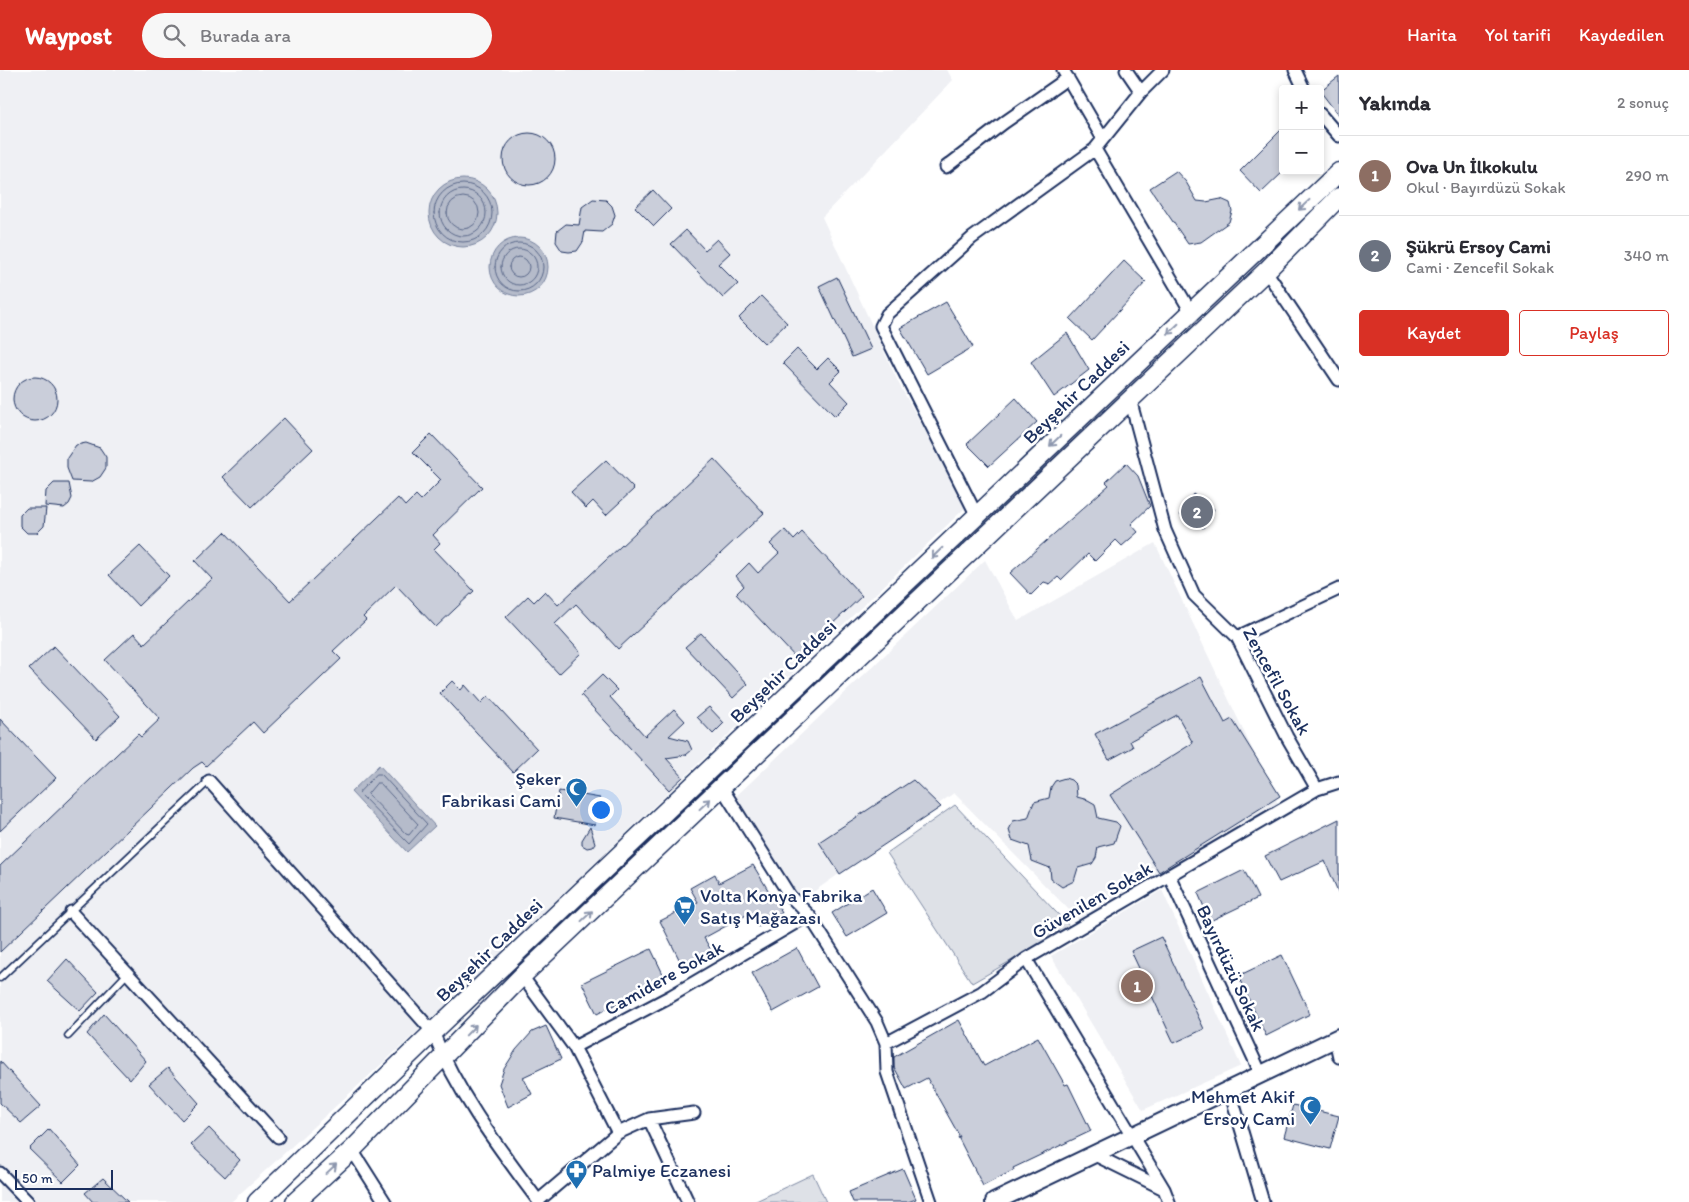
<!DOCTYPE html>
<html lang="tr">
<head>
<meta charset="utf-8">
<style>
  :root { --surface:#fff; --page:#f7f7f7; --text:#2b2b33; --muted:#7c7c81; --line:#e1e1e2; --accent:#d93025 }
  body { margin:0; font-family:Itim,sans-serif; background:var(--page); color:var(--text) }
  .controls { position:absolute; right:15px; top:15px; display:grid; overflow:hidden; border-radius:5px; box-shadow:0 2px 8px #0003 }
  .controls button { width:45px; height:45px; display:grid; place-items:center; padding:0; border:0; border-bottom:1px solid var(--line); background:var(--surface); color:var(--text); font:25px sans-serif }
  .scale { position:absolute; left:15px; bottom:12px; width:98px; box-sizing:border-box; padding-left:5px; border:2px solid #1b2f5e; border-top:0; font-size:14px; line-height:18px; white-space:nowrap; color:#1b2f5e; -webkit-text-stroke:4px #fff; paint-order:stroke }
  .you { position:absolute; left:600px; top:739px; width:18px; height:18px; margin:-12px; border:4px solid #fff; border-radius:50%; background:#1a73e8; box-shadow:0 0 0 8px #1a73e833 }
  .badge { display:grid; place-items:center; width:32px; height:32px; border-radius:50%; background:var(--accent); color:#fff; font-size:16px; font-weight:700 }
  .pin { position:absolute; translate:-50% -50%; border:2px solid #fff; box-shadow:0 1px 5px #0006 }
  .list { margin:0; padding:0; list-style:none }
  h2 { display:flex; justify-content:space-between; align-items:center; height:65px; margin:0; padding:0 20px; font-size:21px }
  h2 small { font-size:16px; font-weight:400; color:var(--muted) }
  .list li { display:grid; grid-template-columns:32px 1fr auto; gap:15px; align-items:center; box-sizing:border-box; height:80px; padding:0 20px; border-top:1px solid var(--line) }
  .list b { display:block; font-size:19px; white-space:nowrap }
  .list p { margin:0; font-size:16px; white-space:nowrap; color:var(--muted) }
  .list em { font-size:16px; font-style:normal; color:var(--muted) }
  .actions { display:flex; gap:10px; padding:15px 20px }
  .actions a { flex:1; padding:11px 0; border:1px solid var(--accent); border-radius:5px; text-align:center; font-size:18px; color:var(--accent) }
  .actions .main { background:var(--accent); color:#fff }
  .icon { flex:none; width:28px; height:28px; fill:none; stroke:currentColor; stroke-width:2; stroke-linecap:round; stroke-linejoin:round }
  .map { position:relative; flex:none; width:1339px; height:1132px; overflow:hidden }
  header { display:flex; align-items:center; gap:30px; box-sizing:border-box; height:70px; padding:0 25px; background:var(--accent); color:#fff }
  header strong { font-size:24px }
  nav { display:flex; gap:28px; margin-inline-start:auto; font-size:18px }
  .search { width:350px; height:45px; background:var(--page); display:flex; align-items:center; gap:12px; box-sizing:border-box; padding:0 18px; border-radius:28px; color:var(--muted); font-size:19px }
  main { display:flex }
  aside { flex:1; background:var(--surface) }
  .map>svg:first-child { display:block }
</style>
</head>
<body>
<header>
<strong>Waypost</strong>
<div class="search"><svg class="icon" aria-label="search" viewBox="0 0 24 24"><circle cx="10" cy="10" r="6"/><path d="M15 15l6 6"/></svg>Burada ara</div>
<nav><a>Harita</a><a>Yol tarifi</a><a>Kaydedilen</a></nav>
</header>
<main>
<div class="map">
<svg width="1339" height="1132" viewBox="0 0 1339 1132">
  <rect width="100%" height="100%" fill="#fff"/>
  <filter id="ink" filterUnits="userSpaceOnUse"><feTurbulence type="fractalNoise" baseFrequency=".02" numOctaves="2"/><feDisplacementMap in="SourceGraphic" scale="10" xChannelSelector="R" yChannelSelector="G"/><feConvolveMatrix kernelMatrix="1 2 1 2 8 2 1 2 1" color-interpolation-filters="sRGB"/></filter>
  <g filter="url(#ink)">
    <path fill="#eff0f4" d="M0,0h947l6,10 -131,137 77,167 68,122 -511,490 -225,206h-231z
      M1155,473l125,265 -202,111 -124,-126 -162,114 -59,-108 252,-239 33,61z
      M1162,820l79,176 -98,44 -92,-154z"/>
    <path fill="#dee1e7" stroke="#7c88a2" d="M955,735l115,122 -98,56 -85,-130z
      M813,1104l13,28h-72z"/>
    <path fill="#b5bbca" stroke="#77839f" d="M429 143a34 34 0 1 1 68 0a34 34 0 1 1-68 0Z
      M490 197a29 29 0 1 1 58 0a29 29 0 1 1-58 0Z
      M379,695l56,61 -28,26 -56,-60z"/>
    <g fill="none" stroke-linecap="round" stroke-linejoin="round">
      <path stroke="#596789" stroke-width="1" d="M434 143a29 29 0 1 1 58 0a29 29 0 1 1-58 0Z
        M440 143a23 23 0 1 1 46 0a23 23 0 1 1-46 0Z
        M447 143a16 16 0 1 1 32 0a16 16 0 1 1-32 0Z
        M495 197a24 24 0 1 1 48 0a24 24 0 1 1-48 0Z
        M501 197a18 18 0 1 1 36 0a18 18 0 1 1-36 0Z
        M509 197a10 10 0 1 1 20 0a10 10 0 1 1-20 0Z
        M377,704h4l46,50 -18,20 -50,-51z
        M377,713h3l38,41 -9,11 -3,-1 -38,-40z"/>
    </g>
    <path fill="#caceda" stroke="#1b2f5e" d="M1339,6v40l-19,-25z
      M1283,58v44l-22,21 -21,-22z
      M503 89a26 26 0 1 1 52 0a26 26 0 1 1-52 0Z
      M1176,101l10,11 11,19 9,1 15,-3 9,4 2,8 -3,11 -28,20 -13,2 -38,-56z
      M653,120l18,19 -17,17 -19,-19z
      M593,129l13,1 6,6 3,9 -3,9 -10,8 -17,-1 -2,11 -6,9 -8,1 -7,-1 -6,-9 1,-11 9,-7 13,1 3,-18z
      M686,160l19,20 12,-11 13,14 -12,11 20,20 -15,14 -52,-54z
      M1124,191l22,21 -54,58 -22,-21z
      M837,207l34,72 -19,8 -33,-71z
      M761,226l26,27 -22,21 -26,-26z
      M946,232l27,45 -46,27 -27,-46z
      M1067,263l22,37 -35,27 -23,-35z
      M797,279l20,20 11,-11 13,13 -11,11 19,20 -14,14 -52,-53z
      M13 329a22 22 0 1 1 44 0a22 22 0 1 1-44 0Z
      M1016,328l21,24 -48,44 -22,-22z
      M284,348l29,31 -61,58 -29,-30z
      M431,364l51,53 -49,48 7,8 -6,6 40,42 -38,36 -40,-42 -33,32 3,3 -33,31 8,8 -78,74 -10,-11 -47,44 -4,-4 -9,6 -193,184v-86l138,-132 3,3 19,-18 -55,-59 29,-27 10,11 68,-65 -17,-18 30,-29 65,69 108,-103 7,8 11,-11 5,5 20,-20 -28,-28z
      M86,373l14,5 6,9v11l-6,9 -9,5 -19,-1 -5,-13v-10l9,-13z
      M714,389l50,54 -146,136 -42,-45 -21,20 26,29 -22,21 -53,-57 22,-21 6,6 11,-11 13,14z
      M606,390l28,29 -28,26 -13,-14 -7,7 -15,-16z
      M1126,393l12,13 12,30 -19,18 7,8 -16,14 -6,-6 -21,21 -7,-7 -27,26 -3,-3 -8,7 -6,-2 -13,13 -21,-22 99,-88 -3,-3z
      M54,413h15l3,15 -3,6 -5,4 -19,-2 1,-15z
      M1193,424l21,15 -11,19 -23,-13z
      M27,438h19l-2,18 -7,7h-10l-7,-7v-11z
      M785,460l9,10 8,-8 60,64 -66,62 -60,-64 8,-8 -8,-10 13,-13 9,10 21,-20 -9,-9z
      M140,476l29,30 -31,30 -29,-31z
      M701,563l47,51 -15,14 -48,-51z
      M54,576l66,70 -24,23 -67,-70z
      M602,605l15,15 -7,7 35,39 29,-27 11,12 -16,15 19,5 4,9 -6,5 -20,3 17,19 -14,13 -88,-95z
      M1201,607l24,46 7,-4 48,77 -121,76 -49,-77 83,-52 -16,-28 -47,26 3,6 -24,13 -14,-26z
      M452,611l9,9 4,-5 16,18 7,-7 49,53 -24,23 -73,-79z
      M709,637l15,16 -11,11 -16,-17z
      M0,649l56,59 -56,53z
      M1065,708l6,2 5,5 1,12 11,3 7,4 3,14 18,4 4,4 -6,17 -16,4 -2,11 -4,6 -14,4 -4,13 -12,6 -11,-8 -1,-11 -18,-7 -3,-15 -17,-6 -3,-10 4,-9 15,-3 6,-16 15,-4 2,-11 4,-6z
      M913,710l28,27 -101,67 -21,-32z
      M559,721l41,7 -5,27 -41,-7z
      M1339,749v75l-14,-33 -46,21 -14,-26z
      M590,757l5,16 -3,4 -5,1 -5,-3v-5z
      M753,795l29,48 -24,14 -8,-14 -46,25 7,12 -29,15 -22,-44 38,-19 -8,-14 25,-14 4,9z
      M1244,800l14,28 -48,23 -12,-28z
      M872,818l15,25 -40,24 -15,-24z
      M1161,867l43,92 -30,14 -43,-92z
      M797,878l21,39 -45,25 -21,-39z
      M651,879l14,29 -68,36 -15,-31z
      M1282,885l28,59 -44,22 -28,-60z
      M67,889l31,33 -18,19 -33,-30z
      M104,944l42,47 -16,19 -43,-46z
      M959,950l25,46 54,-29 27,48 3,-1 23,47 -78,37 1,2 -31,16 -25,-49h2l-33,-59 -21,11 -12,-22v-10z
      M546,956l15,33 -38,18 9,17 -24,13 -9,-23 5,-15 12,-19 16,-18z
      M0,991l41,45 -20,17 -21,-20z
      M168,998l31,35 -17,17 -33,-36z
      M1293,1035l46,11 -9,33 -46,-12z
      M209,1058l31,32 -15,17 -34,-32z
      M49,1059l31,36 -17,17 -34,-33z
      M903,1099l13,30 -8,3h-55l-4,-10z
      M103,1108l25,24h-35l-8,-9z"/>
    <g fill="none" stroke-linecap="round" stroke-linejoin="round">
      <defs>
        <path id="lane" d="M0,908l209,-197
          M68,966l60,-63"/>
        <path id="street" d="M1063,0l40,69
          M1126,0l15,22
          M1295,0l9,19
          M1320,44l19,22
          M1095,79l96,163
          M946,97l59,-45 63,-44
          M1266,201l73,109
          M1130,329l35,131 29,65 43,42 50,100 30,52
          M977,446l-96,-190 6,-12 85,-76 123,-89 46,-57 22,-22
          M1237,567l102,-48
          M209,711l224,251c25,63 66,116 106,170
          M722,718l68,108 19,19
          M1169,805l92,199
          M71,842l207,225
          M1026,889l138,230 5,13
          M522,906l52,71 44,86
          M1335,969l4,18
          M886,973l96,-51 44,-33 291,-170 22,-7
          M574,977l97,-51 138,-81 68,107 9,21 1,29 44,130
          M1229,1018l34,114
          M649,1049l39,83
          M352,1080l33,52
          M1095,1085l69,34
          M0,1103l28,29
          M538,1131l80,-68 31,-14 45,-6"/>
        <path id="secondary" d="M994,1132l345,-165"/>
        <path id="primary" d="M257,1132l176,-170 906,-860
          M295,1132l57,-52 170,-174 744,-705 73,-74"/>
      </defs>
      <use href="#lane" stroke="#1b2f5e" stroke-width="9"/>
      <use href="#street" stroke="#1b2f5e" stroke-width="15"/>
      <use href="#secondary" stroke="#1b2f5e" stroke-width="20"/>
      <use href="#primary" stroke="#1b2f5e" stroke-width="21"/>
      <use href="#lane" stroke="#fff" stroke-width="5.5"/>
      <use href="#street" stroke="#fff" stroke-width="11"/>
      <use href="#secondary" stroke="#fff" stroke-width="16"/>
      <use href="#primary" stroke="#fff" stroke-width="18"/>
    </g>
    <defs><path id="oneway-shaft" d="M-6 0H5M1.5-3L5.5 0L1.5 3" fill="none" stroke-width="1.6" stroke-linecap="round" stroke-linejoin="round" transform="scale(1.25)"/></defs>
    <g stroke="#8d97ae">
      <use href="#oneway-shaft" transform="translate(1304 135) rotate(137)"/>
      <use href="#oneway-shaft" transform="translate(1173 259) rotate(136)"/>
      <use href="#oneway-shaft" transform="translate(1055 371) rotate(136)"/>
      <use href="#oneway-shaft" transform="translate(937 483) rotate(136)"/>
      <use href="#oneway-shaft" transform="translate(705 734) rotate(-43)"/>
      <use href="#oneway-shaft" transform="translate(587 846) rotate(-43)"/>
      <use href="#oneway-shaft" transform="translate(471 960) rotate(-46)"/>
      <use href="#oneway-shaft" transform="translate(331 1099) rotate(-43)"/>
    </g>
  </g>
  <defs>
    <symbol id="mosque-pin" viewBox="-11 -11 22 30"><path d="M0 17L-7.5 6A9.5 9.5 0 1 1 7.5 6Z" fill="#1f6fb2" stroke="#fff"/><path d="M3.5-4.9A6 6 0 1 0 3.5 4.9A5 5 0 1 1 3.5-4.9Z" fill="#fff"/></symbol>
    <symbol id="supermarket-pin" viewBox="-11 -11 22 30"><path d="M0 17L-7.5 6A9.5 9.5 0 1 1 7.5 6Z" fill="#1f6fb2" stroke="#fff"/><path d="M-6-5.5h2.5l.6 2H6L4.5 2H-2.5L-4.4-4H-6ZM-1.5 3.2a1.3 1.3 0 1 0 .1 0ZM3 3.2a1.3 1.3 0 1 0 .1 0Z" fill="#fff"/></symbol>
    <symbol id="pharmacy-pin" viewBox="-11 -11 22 30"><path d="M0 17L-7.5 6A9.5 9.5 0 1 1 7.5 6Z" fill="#1f6fb2" stroke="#fff"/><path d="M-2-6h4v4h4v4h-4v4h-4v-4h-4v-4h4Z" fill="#fff"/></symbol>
  </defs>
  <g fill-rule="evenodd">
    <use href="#mosque-pin" x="564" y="706" width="25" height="34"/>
    <use href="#supermarket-pin" x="672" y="824" width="25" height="34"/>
    <use href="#mosque-pin" x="1298" y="1024" width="25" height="34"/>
    <use href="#pharmacy-pin" x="564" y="1088" width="25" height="34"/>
  </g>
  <g text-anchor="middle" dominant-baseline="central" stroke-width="5" stroke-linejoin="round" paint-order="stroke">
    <g font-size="19" fill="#1b2f5e" stroke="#fff">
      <text transform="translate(1076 322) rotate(-44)">Beyşehir Caddesi</text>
      <text transform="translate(783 601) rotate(-44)">Beyşehir Caddesi</text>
      <text transform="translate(1277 611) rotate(61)">Zencefil Sokak</text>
      <text transform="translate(1092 830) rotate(-30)">Güvenilen Sokak</text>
      <text transform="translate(489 880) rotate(-44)">Beyşehir Caddesi</text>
      <text transform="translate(1231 898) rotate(65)">Bayırdüzü Sokak</text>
      <text transform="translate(664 908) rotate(-29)">Camidere Sokak</text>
    </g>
    <g font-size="19" fill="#1b2f5e" stroke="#fff" text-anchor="end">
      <text x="561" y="708">Şeker<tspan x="561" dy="22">Fabrikasi Cami</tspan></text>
      <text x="700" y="825" text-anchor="start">Volta Konya Fabrika<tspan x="700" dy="22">Satış Mağazası</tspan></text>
      <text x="1295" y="1026">Mehmet Akif<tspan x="1295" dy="22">Ersoy Cami</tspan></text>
      <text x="592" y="1100" text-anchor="start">Palmiye Eczanesi</text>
    </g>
  </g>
</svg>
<div class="controls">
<button>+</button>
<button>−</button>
</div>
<div class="scale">50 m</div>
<div class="you"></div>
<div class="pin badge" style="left:1137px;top:916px;background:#8d6e63">1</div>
<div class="pin badge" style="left:1197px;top:442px;background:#6b7280">2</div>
</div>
<aside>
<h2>Yakında<small>2 sonuç</small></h2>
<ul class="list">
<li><span class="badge" style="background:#8d6e63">1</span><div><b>Ova Un İlkokulu</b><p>Okul · Bayırdüzü Sokak</p></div><em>290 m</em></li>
<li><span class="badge" style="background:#6b7280">2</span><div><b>Şükrü Ersoy Cami</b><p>Cami · Zencefil Sokak</p></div><em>340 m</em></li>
</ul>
<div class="actions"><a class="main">Kaydet</a><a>Paylaş</a></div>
</aside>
</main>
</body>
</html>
